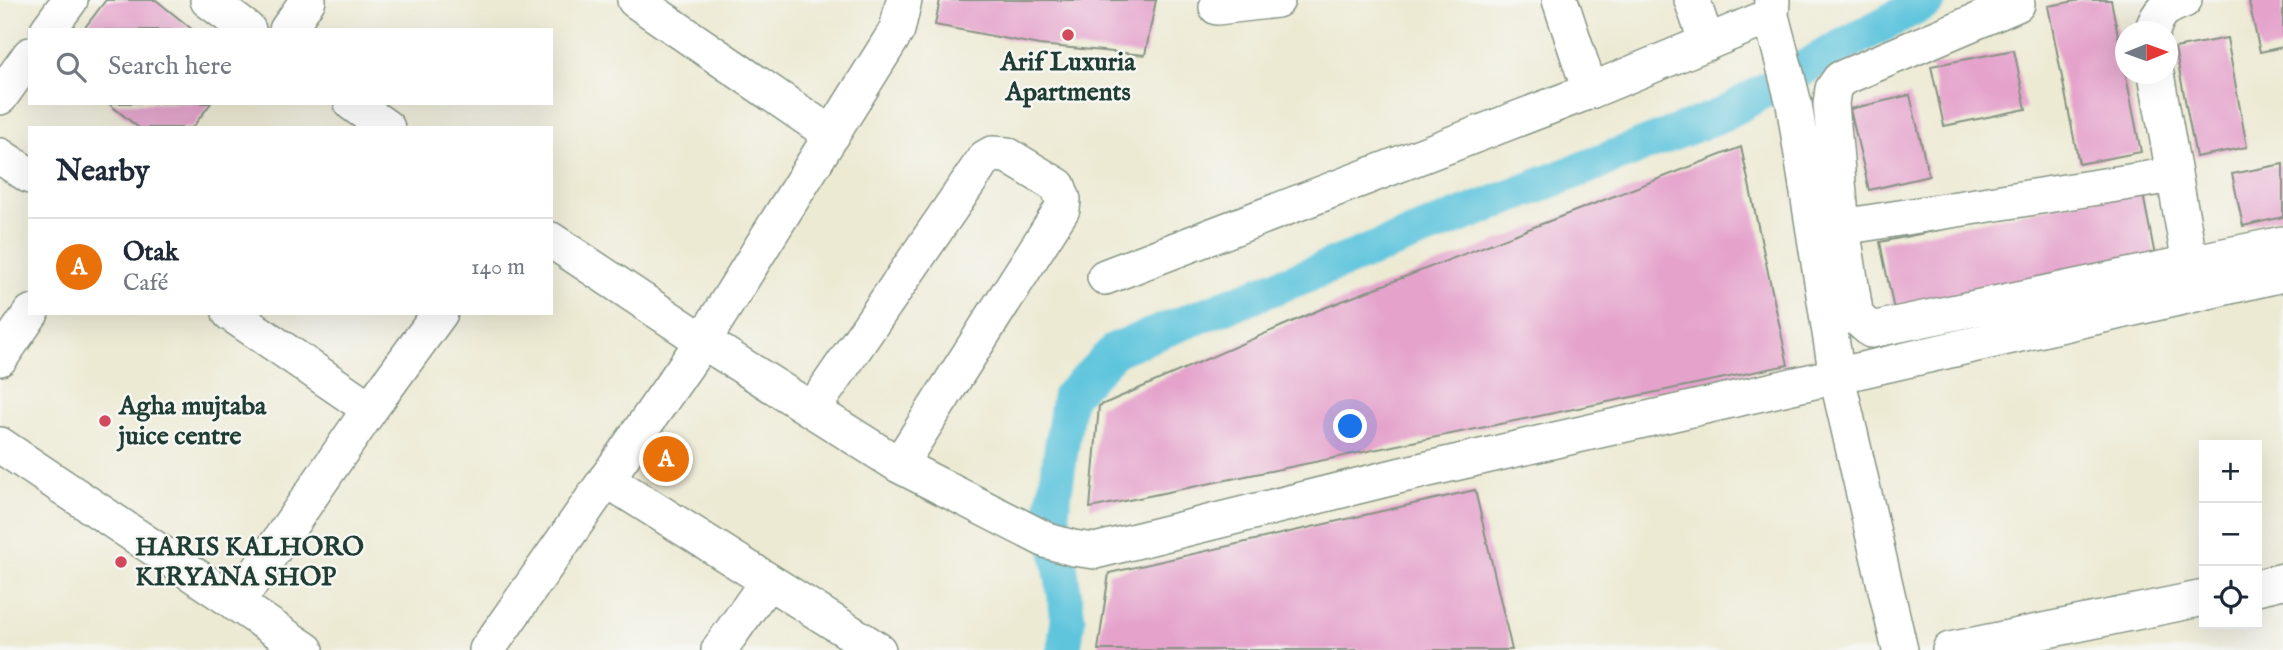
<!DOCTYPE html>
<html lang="en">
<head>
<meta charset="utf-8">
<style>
  :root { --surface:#fff; --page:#f2f2f3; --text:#1f2937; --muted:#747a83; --line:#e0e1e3; --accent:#d1495b }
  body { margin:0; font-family:"IM FELL English",serif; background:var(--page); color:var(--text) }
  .controls { position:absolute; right:21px; bottom:21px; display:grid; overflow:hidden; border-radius:0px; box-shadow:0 7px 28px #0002 }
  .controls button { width:63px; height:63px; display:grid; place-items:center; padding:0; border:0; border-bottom:2px solid var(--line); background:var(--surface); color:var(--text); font:35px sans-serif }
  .compass { position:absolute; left:2115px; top:21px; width:63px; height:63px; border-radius:50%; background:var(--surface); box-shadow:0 7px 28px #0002; rotate:89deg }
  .you { position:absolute; left:1351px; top:427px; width:24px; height:24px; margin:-18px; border:5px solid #fff; border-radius:50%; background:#1a73e8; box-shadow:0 0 0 10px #1a73e833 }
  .badge { display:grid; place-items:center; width:46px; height:46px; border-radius:50%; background:var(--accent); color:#fff; font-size:23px; font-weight:700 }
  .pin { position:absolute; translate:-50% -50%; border:4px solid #fff; box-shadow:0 2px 7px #0006 }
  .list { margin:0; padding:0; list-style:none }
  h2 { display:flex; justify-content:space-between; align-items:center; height:91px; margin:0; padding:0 28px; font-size:30px }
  h2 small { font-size:23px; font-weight:400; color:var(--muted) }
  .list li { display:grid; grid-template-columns:46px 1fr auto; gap:21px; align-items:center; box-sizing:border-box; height:98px; padding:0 28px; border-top:2px solid var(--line) }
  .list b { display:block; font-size:26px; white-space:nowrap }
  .list p { margin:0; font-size:23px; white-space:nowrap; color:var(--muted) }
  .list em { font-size:23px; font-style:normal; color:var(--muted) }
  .icon { flex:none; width:38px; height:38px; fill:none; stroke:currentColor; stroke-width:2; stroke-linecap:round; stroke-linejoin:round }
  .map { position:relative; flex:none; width:2283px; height:650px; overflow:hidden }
  .search { position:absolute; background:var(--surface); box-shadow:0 7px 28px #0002; left:28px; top:28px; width:525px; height:77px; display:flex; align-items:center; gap:18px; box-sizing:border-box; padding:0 24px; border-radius:0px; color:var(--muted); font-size:26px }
  .panel { position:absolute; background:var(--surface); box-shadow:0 7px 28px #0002; left:28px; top:126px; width:525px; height:189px; border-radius:0px }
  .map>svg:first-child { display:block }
</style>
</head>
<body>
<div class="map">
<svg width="2283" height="650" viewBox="0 0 2283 650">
  <rect width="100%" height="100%" fill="#f6f6f2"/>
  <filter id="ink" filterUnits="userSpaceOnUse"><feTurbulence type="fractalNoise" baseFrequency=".0143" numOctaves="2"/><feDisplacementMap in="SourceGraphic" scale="14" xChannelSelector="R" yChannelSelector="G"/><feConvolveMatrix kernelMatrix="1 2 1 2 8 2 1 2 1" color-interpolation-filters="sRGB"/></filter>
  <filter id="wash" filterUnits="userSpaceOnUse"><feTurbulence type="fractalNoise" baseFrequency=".00686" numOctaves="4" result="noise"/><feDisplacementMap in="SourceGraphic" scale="28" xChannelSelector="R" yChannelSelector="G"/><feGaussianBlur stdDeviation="1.57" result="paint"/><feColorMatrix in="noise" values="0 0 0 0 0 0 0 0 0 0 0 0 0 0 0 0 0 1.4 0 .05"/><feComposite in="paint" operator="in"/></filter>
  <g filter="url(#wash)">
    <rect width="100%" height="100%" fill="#edead4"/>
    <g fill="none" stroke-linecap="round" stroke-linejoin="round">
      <path stroke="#5fc5dd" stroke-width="35" d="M1064,650l4,-31 -16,-108 17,-114 47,-48 608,-235 109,-63 96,-51"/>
    </g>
    <g id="blocks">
      <path fill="#e5a3cc" d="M106,0h50l37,30h-110z
        M940,0h216l-11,55 -106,-10 -104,-20z
        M2081,0h30l30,152 -62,12 -31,-158z
        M2259,0h24v47l-23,5 -11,-50z
        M2227,38l20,109 -51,10 -21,-109z
        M2014,50l12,59 -82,17 -13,-60z
        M1910,95l19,81 -60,14 -19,-81z
        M108,103h103l-19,25h-53z
        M1741,147l47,218 -698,143 9,-102 220,-96z
        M2283,164v53l-40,9 -11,-52z
        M2142,189l14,72 -261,54 -15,-73z
        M1475,490l37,160h-414l11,-77z"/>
    </g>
  </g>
  <g filter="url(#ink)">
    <use href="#blocks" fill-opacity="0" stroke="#869484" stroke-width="2"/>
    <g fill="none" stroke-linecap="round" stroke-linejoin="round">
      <defs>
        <path id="street" d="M208,0l40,30
          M635,0l197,135
          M1560,0l30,91
          M1692,0l15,43
          M1772,0l-1,16 23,88 43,273 63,273
          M2017,4l-177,75 -7,10 -2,15 11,123 12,78 2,12 15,13 319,-67
          M1217,7l60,-7
          M48,30l22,-30
          M287,30l21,-30
          M2152,32c6,-21 13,-25 32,-32
          M2156,74l34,189 93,-19
          M0,97l30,-42
          M352,103l35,25
          M0,156l30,20
          M1842,227l332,-52
          M551,240l152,101 196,124 149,76 25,7 22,3 307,-76 881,-201
          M1105,277l485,-186 181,-75
          M230,313l140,96
          M0,358l31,-45
          M812,410l173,-252 7,-4 15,1 51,31 5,14 -1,9 -163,256
          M0,445l306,205
          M606,479l272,171
          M2257,587l26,-6
          M236,604l134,-195 70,-96
          M487,650l216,-309 194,-311 7,-30
          M719,650l49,-69
          M1950,650l254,-52"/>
      </defs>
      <use href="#street" stroke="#869484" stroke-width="38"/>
      <use href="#street" stroke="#fff" stroke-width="35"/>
    </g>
  </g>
  <g fill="#d1495b" stroke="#f6f6f2" stroke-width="2.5">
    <circle cx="1068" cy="35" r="7"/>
    <circle cx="105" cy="421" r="7"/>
    <circle cx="121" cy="562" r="7"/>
  </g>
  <g text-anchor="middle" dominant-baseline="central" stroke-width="5" stroke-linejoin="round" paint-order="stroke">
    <g font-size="26" font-weight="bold" fill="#1f3d34" stroke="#f6f6f2" text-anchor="start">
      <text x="1068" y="62" text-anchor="middle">Arif Luxuria<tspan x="1068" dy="30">Apartments</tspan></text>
      <text x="119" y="406">Agha mujtaba<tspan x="119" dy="30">juice centre</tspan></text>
      <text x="135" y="547">HARIS KALHORO<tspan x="135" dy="30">KIRYANA SHOP</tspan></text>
    </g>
  </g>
</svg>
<div class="controls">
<button>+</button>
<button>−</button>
<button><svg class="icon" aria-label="locate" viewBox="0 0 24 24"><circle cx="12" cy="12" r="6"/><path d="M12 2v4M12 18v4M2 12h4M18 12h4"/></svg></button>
</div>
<svg class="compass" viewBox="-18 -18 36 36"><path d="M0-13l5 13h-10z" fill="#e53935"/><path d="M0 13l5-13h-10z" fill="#747a83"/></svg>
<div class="you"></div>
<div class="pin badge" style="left:666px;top:459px;background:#e8710a">A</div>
<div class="search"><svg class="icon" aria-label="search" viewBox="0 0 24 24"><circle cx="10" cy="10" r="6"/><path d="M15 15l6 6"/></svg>Search here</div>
<section class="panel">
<h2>Nearby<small></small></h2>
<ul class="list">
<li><span class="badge" style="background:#e8710a">A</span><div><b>Otak</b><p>Café</p></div><em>140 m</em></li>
</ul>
</section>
</div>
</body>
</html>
